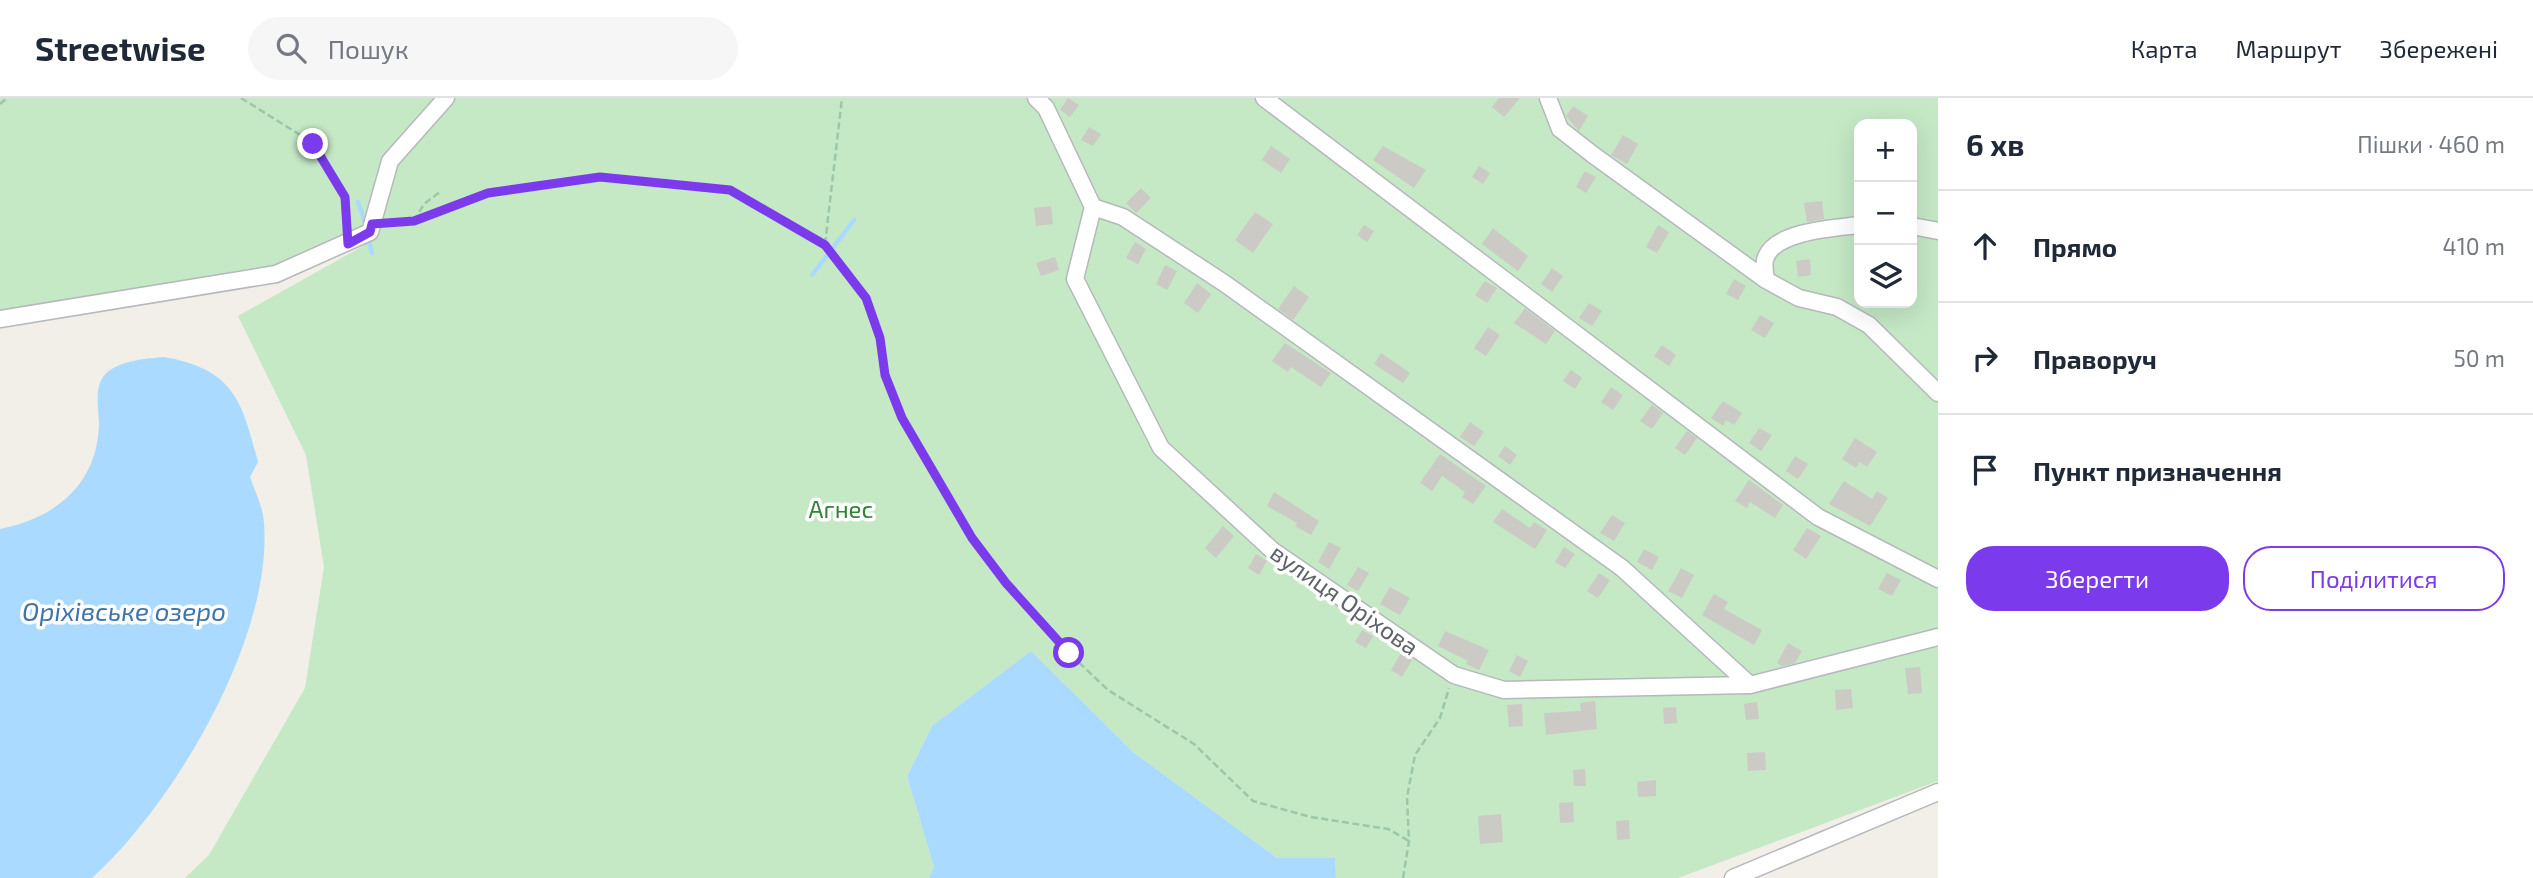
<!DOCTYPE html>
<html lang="uk">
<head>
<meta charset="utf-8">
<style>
  :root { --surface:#fff; --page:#f6f6f7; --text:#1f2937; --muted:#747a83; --line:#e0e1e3; --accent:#7c3aed }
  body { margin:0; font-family:"Exo 2",sans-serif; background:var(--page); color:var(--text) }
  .controls { position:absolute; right:21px; top:21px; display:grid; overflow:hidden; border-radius:14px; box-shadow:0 7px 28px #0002 }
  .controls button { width:63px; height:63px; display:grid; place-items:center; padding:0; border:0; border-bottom:2px solid var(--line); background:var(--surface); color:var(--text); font:35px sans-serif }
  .stop { position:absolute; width:21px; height:21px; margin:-16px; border:5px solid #7c3aed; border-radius:50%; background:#fff }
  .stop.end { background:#7c3aed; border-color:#fff; box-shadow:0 2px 7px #0008 }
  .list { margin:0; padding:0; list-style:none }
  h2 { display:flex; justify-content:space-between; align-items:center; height:91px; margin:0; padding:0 28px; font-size:30px }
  h2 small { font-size:23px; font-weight:400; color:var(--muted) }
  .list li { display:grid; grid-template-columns:46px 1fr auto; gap:21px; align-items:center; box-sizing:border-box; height:112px; padding:0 28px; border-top:2px solid var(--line) }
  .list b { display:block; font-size:26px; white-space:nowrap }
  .list em { font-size:23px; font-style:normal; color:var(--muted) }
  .actions { display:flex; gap:14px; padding:21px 28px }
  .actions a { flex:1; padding:16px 0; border:2px solid var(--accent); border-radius:28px; text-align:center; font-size:24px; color:var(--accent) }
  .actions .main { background:var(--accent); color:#fff }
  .icon { flex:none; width:38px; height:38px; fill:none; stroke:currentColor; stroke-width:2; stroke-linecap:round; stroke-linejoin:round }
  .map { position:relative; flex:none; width:1938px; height:780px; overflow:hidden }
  header { display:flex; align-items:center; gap:42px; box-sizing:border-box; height:98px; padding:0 35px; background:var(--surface); border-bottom:2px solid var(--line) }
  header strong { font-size:33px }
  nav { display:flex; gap:38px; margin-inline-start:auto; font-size:24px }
  .search { width:490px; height:63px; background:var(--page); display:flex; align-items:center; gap:18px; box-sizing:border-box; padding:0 24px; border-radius:38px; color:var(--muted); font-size:26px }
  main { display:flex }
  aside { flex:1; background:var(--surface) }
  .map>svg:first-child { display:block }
</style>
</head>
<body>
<header>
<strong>Streetwise</strong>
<div class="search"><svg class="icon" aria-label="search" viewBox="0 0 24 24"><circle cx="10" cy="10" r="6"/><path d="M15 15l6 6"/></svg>Пошук</div>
<nav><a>Карта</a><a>Маршрут</a><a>Збережені</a></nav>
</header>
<main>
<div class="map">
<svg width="1938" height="780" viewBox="0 0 1938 780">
  <rect width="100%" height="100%" fill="#f1efe8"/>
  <path fill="#c5e8c5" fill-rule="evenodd" d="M0,0h1938v683l-260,97h-342l-1,-20h-58l-144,-106 -102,-101 -99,75 -25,50 27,91 -5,11h-744l24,-23 96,-167 19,-121 -18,-112 -68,-139 125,-70 -172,37 -191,26zM1859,26h53v179h-53z"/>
  <path fill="#aadaff" d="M164,259c69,12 78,43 94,105l-8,15c5,15 13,30 14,46 9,114 -89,280 -172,355h-92v-349c56,-11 97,-45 99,-104 0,-16 -5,-34 4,-48 13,-17 42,-18 61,-20z
    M1031,553l102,101 144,106h58l1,20h-407l5,-11 -27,-91 25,-50z"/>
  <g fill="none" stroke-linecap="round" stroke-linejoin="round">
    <path stroke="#aadaff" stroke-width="4.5" d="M358,104l8,23
      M368,140l4,15
      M812,177l42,-55"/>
  </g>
  <path fill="#cccac5" d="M1068,0l11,7 -9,12 -10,-7z
    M1499,0h21l-16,19 -12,-10z
    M1573,8l15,10 -9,15 -13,-15z
    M1089,29l12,7 -8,12 -12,-6z
    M1623,37l15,9 -11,20 -16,-9z
    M1271,48l19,13 -9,14 -19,-13z
    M1383,48l43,24 -12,18 -41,-28z
    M1479,68l11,7 -7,11 -11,-7z
    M1585,73l11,6 -10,16 -10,-6z
    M1141,90l10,10 -15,15 -10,-10z
    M1822,103l2,18 -17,3 -3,-19z
    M1051,108l2,18 -17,2 -2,-18z
    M1255,114l18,12 -20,29 -18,-13z
    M1364,127l10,6 -7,11 -10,-7z
    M1658,127l11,7 -12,21 -11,-6z
    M1493,130l35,28 -10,15 -36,-27z
    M1135,144l11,7 -8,15 -12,-6z
    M1055,159l4,13 -18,6 -5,-13z
    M1810,161l1,16 -13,2 -2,-16z
    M1165,167l12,6 -10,19 -11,-6z
    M1552,170l11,8 -11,16 -11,-8z
    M1734,181l12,7 -8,14 -12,-6z
    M1485,183l12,7 -10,15 -12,-8z
    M1197,185l14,11 -13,19 -14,-10z
    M1294,188l15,11 -16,23 -15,-11z
    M1589,205l13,8 -10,15 -13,-8z
    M1525,210l30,23 -9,13 -32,-21z
    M1760,217l14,8 -9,15 -14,-8z
    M1488,229l12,8 -14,21 -12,-8z
    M1285,245l46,30 -10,14 -30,-20 -3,5 -16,-11z
    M1662,247l14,10 -7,11 -15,-10z
    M1381,255l29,20 -7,10 -29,-19z
    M1571,272l11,8 -7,11 -12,-8z
    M1611,289l12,8 -10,15 -12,-8z
    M1723,303l19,12 -8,12 -8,-5 -3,6 -12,-8z
    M1652,307l11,8 -11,16 -12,-8z
    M1470,324l14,10 -10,14 -14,-9z
    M1759,330l13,7 -11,16 -12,-8z
    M1687,333l10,7 -12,17 -10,-7z
    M1855,340l22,14 -10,15 -7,-5 -4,6 -14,-9z
    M1505,348l12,9 -7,10 -12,-9z
    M1440,356l46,32 -13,18 -11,-7 3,-5 -23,-16 -10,15 -12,-8z
    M1795,358l13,8 -10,15 -12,-8z
    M1749,382l34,25 -8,13 -25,-16 -3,6 -12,-7z
    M1844,383l28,18 5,-8 11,7 -18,28 -41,-22z
    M1274,394l45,29 -8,14 -16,-9 2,-3 -30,-17z
    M1502,411l28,19 4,-6 13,8 -12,19 -42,-27z
    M1612,417l13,8 -11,18 -14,-8z
    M1223,428l11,10 -18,22 -11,-10z
    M1807,430l14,8 -15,23 -13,-9z
    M1329,444l12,6 -12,21 -11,-7z
    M1564,449l11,7 -10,14 -10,-6z
    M1644,451l15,8 -7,13 -15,-8z
    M1256,456l11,7 -8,14 -11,-7z
    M1358,469l11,6 -11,18 -11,-6z
    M1681,470l13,7 -12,23 -14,-7z
    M1599,475l11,7 -12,18 -11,-7z
    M1887,475l14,7 -9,16 -14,-7z
    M1390,489l20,11 -10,17 -20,-11z
    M1714,496l14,8 -4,7 38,21 -8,15 -52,-30z
    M1362,532l11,6 -7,12 -11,-6z
    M1445,533l44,19 -10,20 -13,-6 2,-3 -30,-15z
    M1788,545l14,8 -7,12 -13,3 -5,-3z
    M1401,555l11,7 -10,17 -11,-7z
    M1517,557l11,6 -8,16 -11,-6z
    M1920,569l2,26 -14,1 -3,-26z
    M1851,591l2,19 -17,2 -1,-20z
    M1595,603l2,28 -51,6 -2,-22 37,-2 -1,-8z
    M1757,604l2,17 -13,1 -2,-16z
    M1522,606l1,22 -14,1 -2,-22z
    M1676,609l1,16 -13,1 -1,-16z
    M1765,654l1,18 -18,1 -1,-18z
    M1585,671l1,17h-12l-1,-16z
    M1656,682v16l-18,1 -1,-15z
    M1573,704l1,20 -14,1 -1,-20z
    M1501,716l2,28 -23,2 -2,-28z
    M1629,722l1,19 -13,1 -1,-19z"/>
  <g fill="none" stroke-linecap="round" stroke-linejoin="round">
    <defs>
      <path id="minor" d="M1036,0l10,10 47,99 -18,72 86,169 111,102 182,125 50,15 246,-5 188,-48
        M1264,0l554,419 120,62
        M1548,0l12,31 32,25 174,126 33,18 38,9 32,18 69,68
        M1093,109l30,10 101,66 398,285 128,117
        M1912,128l26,5
        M1766,182c-1,-7 -3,-17 0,-23 10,-26 69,-29 93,-32
        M0,221l276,-45 94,-42 20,-71 56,-63
        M1733,780l205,-86"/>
    </defs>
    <use href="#minor" stroke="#b5b8bc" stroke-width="19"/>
    <path stroke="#9cc7a9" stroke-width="2.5" stroke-dasharray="7 3.5" stroke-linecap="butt" d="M241,0l72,45 32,54 2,30
      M0,6l7,-6
      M414,123l10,-17 16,-12
      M388,125l26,-2 74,-28 112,-16 130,12 95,56 41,53 14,40 5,37 17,43 70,120 34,45 63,70 39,37 86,54 59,57 58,16 77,12 21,12
      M825,146l17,-146
      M1403,780l6,-37 -2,-44 8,-42 25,-37 9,-30"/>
    <use href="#minor" stroke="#fff" stroke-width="16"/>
  </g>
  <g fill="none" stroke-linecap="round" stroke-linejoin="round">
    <path stroke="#7c3aed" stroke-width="9" d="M313,46l32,53 3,47 22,-12 2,-8 42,-3 74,-28 112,-16 130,13 95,55 41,53 14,40 5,37 17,43 70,120 34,45 63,70"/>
  </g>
  <g text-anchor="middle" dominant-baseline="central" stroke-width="7" stroke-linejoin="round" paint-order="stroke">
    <g font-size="24" fill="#348238" stroke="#fff">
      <text x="841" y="410">Агнес</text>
    </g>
    <g font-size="24" fill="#5f6368" stroke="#fff">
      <text transform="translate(1345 501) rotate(35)">вулиця Оріхова</text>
    </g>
    <g font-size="26" font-style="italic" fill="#4174aa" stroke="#fff">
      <text x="124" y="512">Оріхівське озеро</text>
    </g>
  </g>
</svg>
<div class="controls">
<button>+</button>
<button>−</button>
<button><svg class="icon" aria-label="layers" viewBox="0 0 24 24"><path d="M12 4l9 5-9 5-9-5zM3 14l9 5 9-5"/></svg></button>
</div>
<div class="stop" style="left:1069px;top:555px"></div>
<div class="stop end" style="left:313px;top:46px"></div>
</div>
<aside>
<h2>6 хв<small>Пішки · 460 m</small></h2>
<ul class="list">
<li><svg class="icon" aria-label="ahead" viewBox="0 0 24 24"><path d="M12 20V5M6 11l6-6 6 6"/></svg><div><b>Прямо</b></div><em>410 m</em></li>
<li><svg class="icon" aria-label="right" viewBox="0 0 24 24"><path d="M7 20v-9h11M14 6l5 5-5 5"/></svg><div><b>Праворуч</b></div><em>50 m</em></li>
<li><svg class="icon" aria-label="arrive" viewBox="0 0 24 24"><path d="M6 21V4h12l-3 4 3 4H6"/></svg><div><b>Пункт призначення</b></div></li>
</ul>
<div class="actions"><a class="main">Зберегти</a><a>Поділитися</a></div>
</aside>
</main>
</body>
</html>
